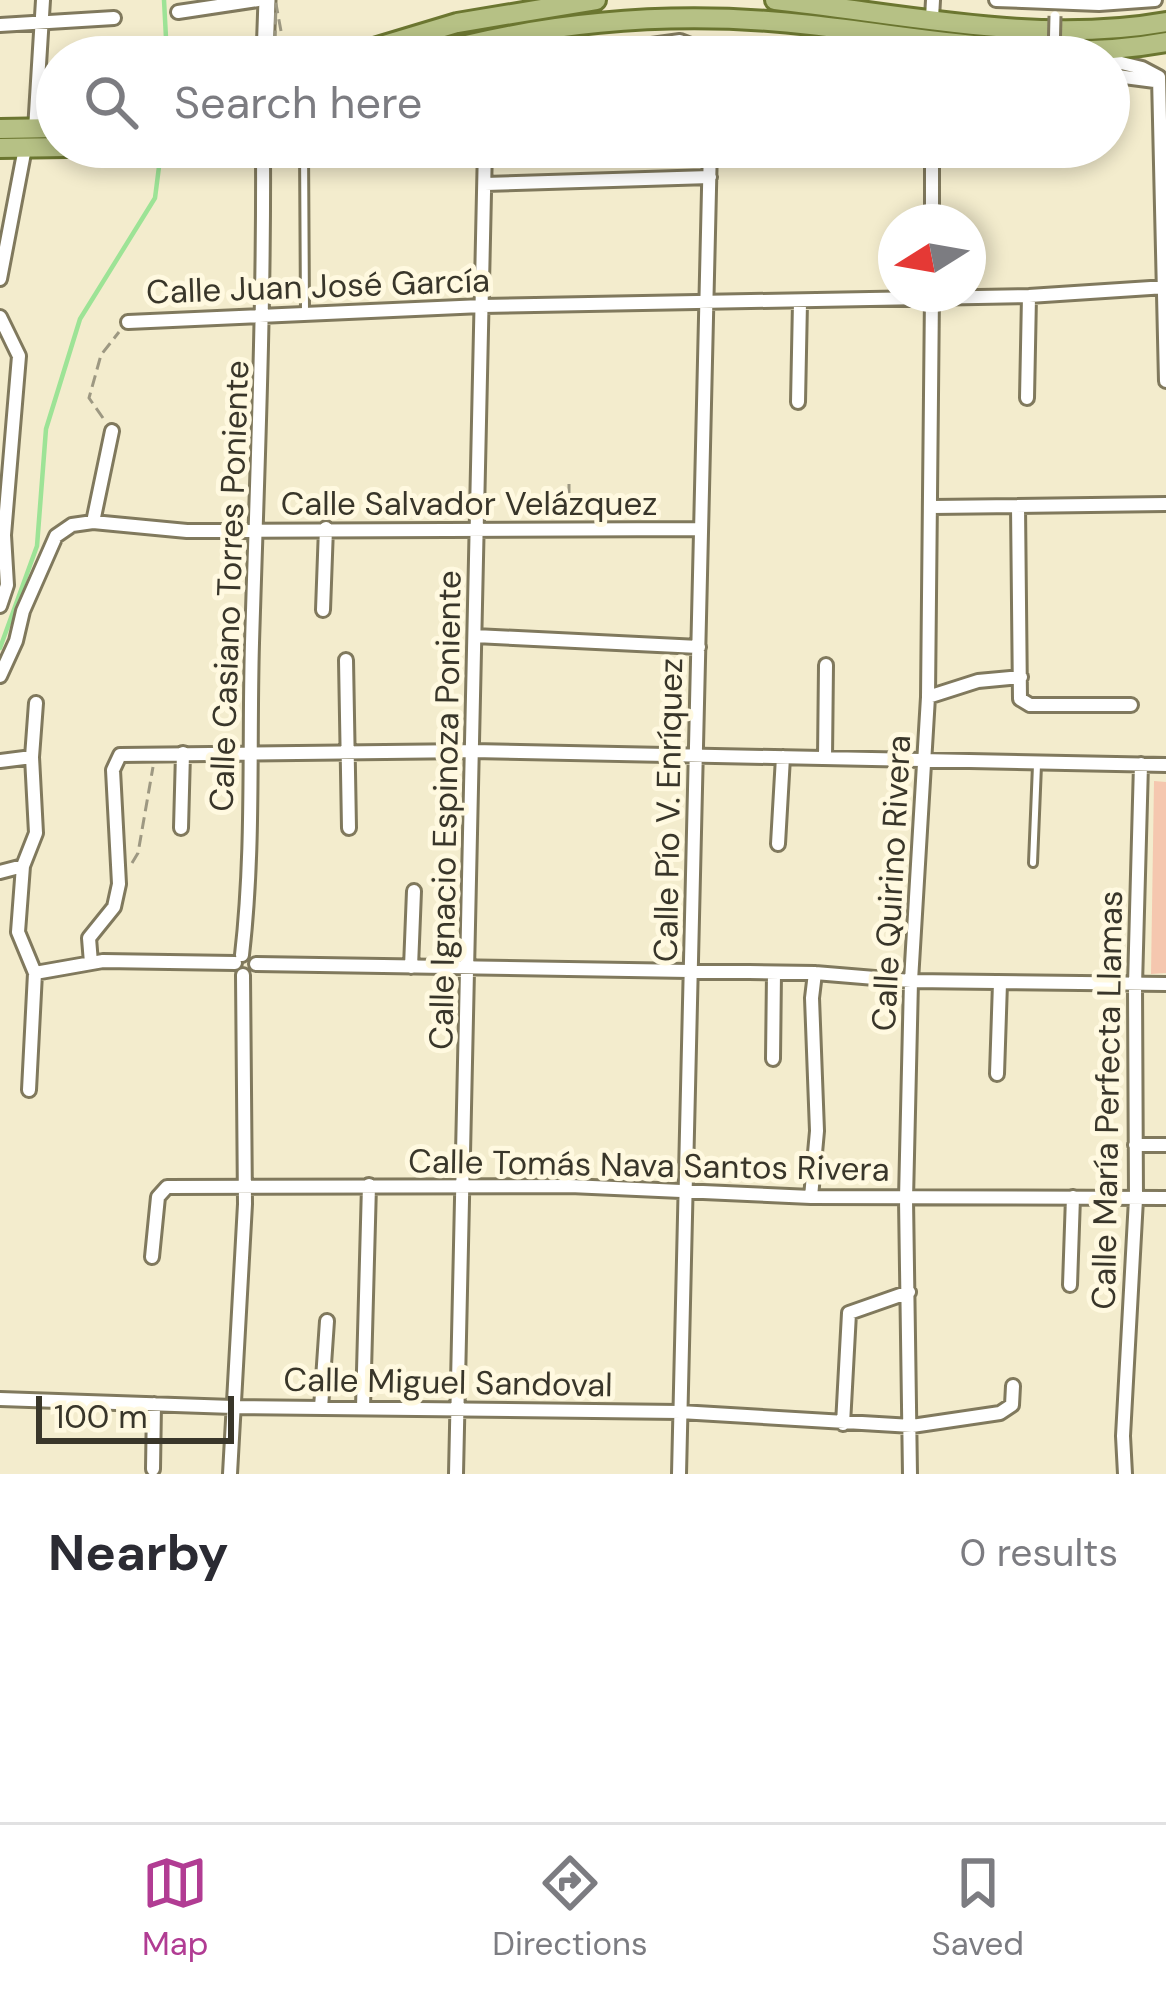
<!DOCTYPE html>
<html lang="en">
<head>
<meta charset="utf-8">
<style>
  :root { --surface:#fff; --page:#f2f2f3; --text:#2b2b33; --muted:#7c7c81; --line:#e1e1e2; --accent:#b13c93 }
  body { margin:0; font-family:"DM Sans",sans-serif; background:var(--page); color:var(--text) }
  .compass { position:absolute; left:878px; top:204px; width:108px; height:108px; border-radius:50%; background:var(--surface); box-shadow:0 6px 18px #0003; rotate:259deg }
  .scale { position:absolute; left:36px; bottom:30px; width:198px; box-sizing:border-box; padding-left:12px; border:6px solid #39362a; border-top:0; font-size:33px; line-height:42px; white-space:nowrap; color:#39362a; -webkit-text-stroke:9px #fff9e0; paint-order:stroke }
  .list { margin:0; padding:0; list-style:none }
  h2 { display:flex; justify-content:space-between; align-items:center; height:156px; margin:0; padding:0 48px; font-size:51px }
  h2 small { font-size:39px; font-weight:400; color:var(--muted) }
  .icon { flex:none; width:66px; height:66px; fill:none; stroke:currentColor; stroke-width:2; stroke-linecap:round; stroke-linejoin:round }
  .map { position:relative; flex:none; width:1166px; height:1474px; overflow:hidden }
  .search { position:absolute; background:var(--surface); box-shadow:0 6px 18px #0003; left:36px; right:36px; top:36px; height:132px; display:flex; align-items:center; gap:30px; box-sizing:border-box; padding:0 42px; border-radius:66px; color:var(--muted); font-size:45px }
  .sheet { height:348px; background:var(--surface) }
  nav { display:flex; justify-content:space-around; align-items:center; box-sizing:border-box; height:168px; border-top:3px solid var(--line); background:var(--surface); font-size:33px; color:var(--muted) }
  nav a { display:grid; justify-items:center; gap:6px }
  nav .on { color:var(--accent) }
  .map>svg:first-child { display:block }
</style>
</head>
<body>
<div class="map">
<svg width="1166" height="1474" viewBox="0 0 1166 1474">
  <rect width="100%" height="100%" fill="#f3eccd"/>
  <path fill="#f5c7af" d="M1154,781l12,1v191l-15,1z"/>
  <g fill="none" stroke-linecap="round" stroke-linejoin="round">
    <path stroke="#9de396" stroke-width="4.5" d="M164,0l3,57
      M0,648l37,-102 9,-117 34,-110 75,-121 5,-39"/>
    <defs>
      <path id="service" d="M39,74l18,-5
        M38,85l19,3
        M304,147l1,165
        M1033,863l4,-98"/>
      <path id="minor" d="M996,0l103,4 56,-4
        M178,12l80,-12
        M932,18l1,-18
        M0,25l114,-7
        M515,57l41,-8 81,-2 43,-6 31,12 68,4
        M801,57l42,-8v8
        M1109,60l33,8 17,9
        M1109,75l46,6
        M1159,77l7,304
        M35,130l8,-130
        M485,184l225,-7
        M932,222v-75
        M0,279l25,-131
        M0,317l19,39 -15,179 3,50 -7,21
        M128,322l354,-16 547,-10 137,-9
        M1027,398l2,-102
        M798,402l2,-100
        M1018,506l2,193 10,6h101
        M932,507l234,-3
        M93,522l94,9 514,-2
        M323,610l3,-82
        M475,636l224,11
        M346,660l3,168
        M0,676l16,-35 7,-30 33,-75 16,-11 21,-3 19,-91
        M928,697l50,-16 43,-4
        M825,758l1,-93
        M0,761l32,-4
        M181,828l2,-75
        M778,844l5,-87
        M0,872l23,-6
        M242,955c12,-104 7,-208 10,-312 5,-166 12,-330 11,-496
        M91,963l-2,-25 25,-31 5,-23 -6,-114 7,-15 352,-4 694,14
        M256,964l559,9 96,8 255,3
        M411,967l3,-76
        M35,973l68,-12 132,2
        M773,1059l1,-86
        M997,1074l3,-91
        M29,1090l6,-117 -17,-41 5,-66 13,-33 -4,-76 4,-54
        M1135,1145h31
        M811,1197l6,-66 -5,-133 3,-25
        M152,1257l6,-60 9,-10 403,-1 241,11 355,1
        M1070,1285l3,-88
        M0,1399l233,8 447,5 232,14 88,-13 12,-8 1,-19
        M321,1408l6,-87
        M363,1408l6,-223
        M843,1424l6,-111 60,-21
        M153,1469l1,-65
        M230,1474l15,-270 -2,-229
        M456,1474l29,-1327
        M679,1474l31,-1327
        M910,1474l-4,-275 5,-218 17,-284 4,-403
        M1125,1474l-2,-38 13,-237 -1,-214 6,-221"/>
      <path id="tertiary" d="M265,57l2,-57"/>
      <path id="primary" d="M775,0c128,14 262,45 391,22
        M344,57l113,-34 139,-23
        M421,57c128,-37 258,-47 390,-32 119,13 235,39 355,17
        M0,129l57,-1
        M0,148l67,-1"/>
    </defs>
    <use href="#service" stroke="#80795d" stroke-width="12"/>
    <use href="#minor" stroke="#80795d" stroke-width="18"/>
    <use href="#tertiary" stroke="#80795d" stroke-width="21"/>
    <use href="#primary" stroke="#6b7630" stroke-width="24"/>
    <path stroke="#9d9882" stroke-width="3" stroke-dasharray="12 6" stroke-linecap="butt" d="M103,418l-14,-20 12,-43 18,-23
      M569,514v-35
      M132,863l6,-10 15,-86"/>
    <use href="#service" stroke="#fff" stroke-width="6"/>
    <use href="#minor" stroke="#fff" stroke-width="12"/>
    <use href="#tertiary" stroke="#fff" stroke-width="15"/>
    <use href="#primary" stroke="#b6c185" stroke-width="18"/>
    <defs>
      <path id="pedestrian-bridge" d="M1054,57l1,-41"/>
    </defs>
    <use href="#pedestrian-bridge" stroke="#80795d" stroke-width="15" stroke-linecap="butt"/>
    <path stroke="#9d9882" stroke-width="3" stroke-dasharray="12 6" stroke-linecap="butt" d="M281,31l-5,-27 -1,35 13,18"/>
    <use href="#pedestrian-bridge" stroke="#fff" stroke-width="9"/>
  </g>
  <g text-anchor="middle" dominant-baseline="central" stroke-width="10" stroke-linejoin="round" paint-order="stroke">
    <g font-size="33" fill="#39362a" stroke="#fff9e0">
      <text transform="translate(318 286) rotate(-2)">Calle Juan José García</text>
      <text x="469" y="503">Calle Salvador Velázquez</text>
      <text transform="translate(229 586) rotate(-88)">Calle Casiano Torres Poniente</text>
      <text transform="translate(445 810) rotate(-89)">Calle Ignacio Espinoza Poniente</text>
      <text transform="translate(668 810) rotate(-89)">Calle Pío V. Enríquez</text>
      <text transform="translate(891 883) rotate(-87)">Calle Quirino Rivera</text>
      <text transform="translate(1107 1100) rotate(-89)">Calle María Perfecta Llamas</text>
      <text transform="translate(649 1165) rotate(1)">Calle Tomás Nava Santos Rivera</text>
      <text transform="translate(448 1382) rotate(1)">Calle Miguel Sandoval</text>
    </g>
  </g>
</svg>
<svg class="compass" viewBox="-18 -18 36 36"><path d="M0-13l5 13h-10z" fill="#e53935"/><path d="M0 13l5-13h-10z" fill="#7c7c81"/></svg>
<div class="scale">100 m</div>
<div class="search"><svg class="icon" aria-label="search" viewBox="0 0 24 24"><circle cx="10" cy="10" r="6"/><path d="M15 15l6 6"/></svg>Search here</div>
</div>
<section class="sheet">
<h2>Nearby<small>0 results</small></h2>
<ul class="list">
</ul>
</section>
<nav>
<a class="on"><svg class="icon" aria-label="map" viewBox="0 0 24 24"><path d="M3 6l6-2 6 2 6-2v14l-6 2-6-2-6 2zM9 4v14M15 6v14"/></svg>Map</a>
<a><svg class="icon" aria-label="directions" viewBox="0 0 24 24"><path d="M12 3l9 9-9 9-9-9zM9 14v-3h6M13 9l2 2-2 2"/></svg>Directions</a>
<a><svg class="icon" aria-label="saved" viewBox="0 0 24 24"><path d="M7 4h10v16l-5-4-5 4z"/></svg>Saved</a>
</nav>
</body>
</html>
